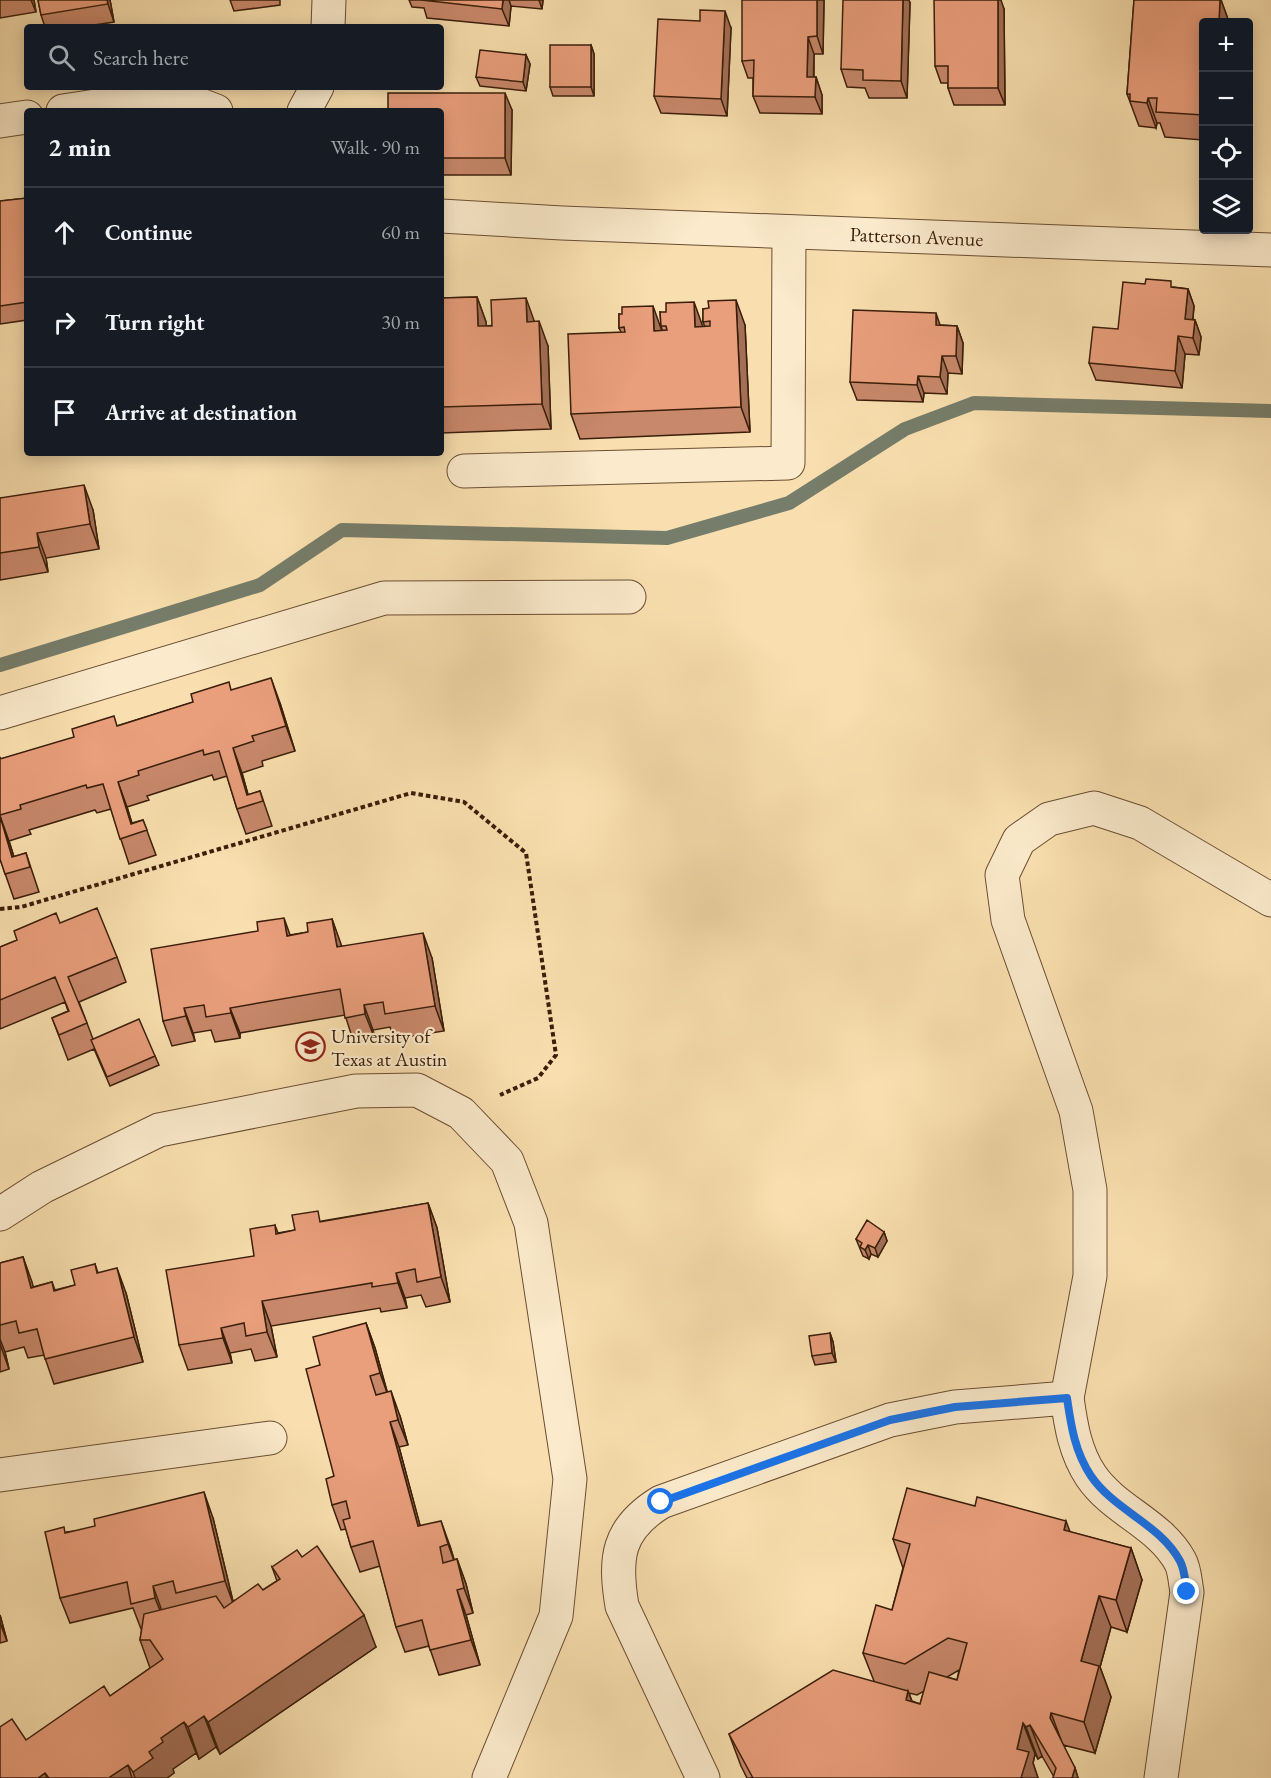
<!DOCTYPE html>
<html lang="en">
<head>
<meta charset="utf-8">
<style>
  :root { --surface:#171b24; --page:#242831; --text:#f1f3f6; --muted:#9ea1a6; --line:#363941 }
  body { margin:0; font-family:"EB Garamond",serif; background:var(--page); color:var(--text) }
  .controls { position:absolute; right:18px; top:18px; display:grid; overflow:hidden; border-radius:6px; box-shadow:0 3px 15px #0003 }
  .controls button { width:54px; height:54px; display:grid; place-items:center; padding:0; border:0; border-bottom:2px solid var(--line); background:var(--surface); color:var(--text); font:30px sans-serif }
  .stop { position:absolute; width:18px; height:18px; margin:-14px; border:4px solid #1a73e8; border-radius:50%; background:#fff }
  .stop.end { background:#1a73e8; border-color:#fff; box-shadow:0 2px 6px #0008 }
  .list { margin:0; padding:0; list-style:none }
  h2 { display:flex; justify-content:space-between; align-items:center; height:78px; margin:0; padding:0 24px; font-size:26px }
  h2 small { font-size:20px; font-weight:400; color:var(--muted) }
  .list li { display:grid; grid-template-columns:39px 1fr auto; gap:18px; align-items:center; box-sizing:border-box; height:90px; padding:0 24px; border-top:2px solid var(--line) }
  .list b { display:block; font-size:22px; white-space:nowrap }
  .list em { font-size:20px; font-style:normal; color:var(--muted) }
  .icon { flex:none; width:33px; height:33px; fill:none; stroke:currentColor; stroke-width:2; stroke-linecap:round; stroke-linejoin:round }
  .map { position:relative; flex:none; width:1271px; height:1778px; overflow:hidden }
  .search { position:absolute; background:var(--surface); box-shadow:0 3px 15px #0003; left:24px; top:24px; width:420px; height:66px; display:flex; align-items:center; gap:15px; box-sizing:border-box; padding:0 21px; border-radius:6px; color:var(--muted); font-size:22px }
  .panel { position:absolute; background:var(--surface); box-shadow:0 3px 15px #0003; left:24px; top:108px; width:420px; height:348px; border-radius:6px }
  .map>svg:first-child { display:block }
</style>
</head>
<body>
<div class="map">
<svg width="1271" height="1778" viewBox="0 0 1271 1778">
  <rect width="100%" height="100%" fill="#f9dfaf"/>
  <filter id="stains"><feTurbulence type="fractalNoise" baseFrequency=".00333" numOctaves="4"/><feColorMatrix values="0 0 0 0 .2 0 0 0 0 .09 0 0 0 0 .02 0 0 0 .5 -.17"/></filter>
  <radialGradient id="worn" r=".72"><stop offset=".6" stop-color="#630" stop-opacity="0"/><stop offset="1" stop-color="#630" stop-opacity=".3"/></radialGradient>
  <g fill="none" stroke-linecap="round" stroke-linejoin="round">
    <path stroke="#767d6a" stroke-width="14" d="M0,665l260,-80 82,-55 325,8 122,-35 116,-74 69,-26 297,8"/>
    <defs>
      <g id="minor">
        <path d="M328,27l1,-27"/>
        <path d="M63,111l52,-8 88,3 13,5"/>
        <path d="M304,111l13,-24"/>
        <path d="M0,121l27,-4"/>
        <path id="s1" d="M441,216l121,7 709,27"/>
        <path d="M464,471l324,-8 1,-231"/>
        <path d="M0,713l384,-115 245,-1"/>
        <path d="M0,1214l42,-27 117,-57 197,-39 61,-1 44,23 46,48 24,62 39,256 -14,137 -67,162"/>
        <path d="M1067,1398l23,-122v-86l-14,-79 -68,-191 -6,-45 17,-35 30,-21 45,-11 46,15 131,77"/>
        <path d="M0,1475l270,-37"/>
        <path d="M703,1778l-81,-172c-8,-48 -5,-77 39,-104l229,-82 65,-13 112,-9c4,28 8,54 24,78 24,35 69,48 89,85 5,9 5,21 7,31l-26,186"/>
      </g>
    </defs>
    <use href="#minor" stroke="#6a4e32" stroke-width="35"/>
    <path stroke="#3b1e08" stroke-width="4" stroke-dasharray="4.5 3" stroke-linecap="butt" d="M0,909l21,-2 390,-114 53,9 62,51 30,202 -18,23 -38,17"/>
    <use href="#minor" stroke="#fbeacb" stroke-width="33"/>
  </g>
  <path fill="#c8886b" stroke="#3b1e08" stroke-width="1.5" fill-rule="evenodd" d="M0,0h34l2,12 -36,6z
    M38,0h72l4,22 -33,5h-36l-4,-12z
    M230,0h50v5l-46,6z
    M409,0h134l-1,9 -31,-3 -2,20 -82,-8 -3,-10 -12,-1z
    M824,0l-1,54h-9v23h2l6,18v19l-62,-1 -7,-17v-18h-5l-6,-17z
    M1134,0h87l8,22h-26v118l-38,-3 -5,-14h-3l-1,5 -17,-2 -12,-32z
    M910,3l-3,95h-38l-4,-10 -18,-1 -6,-18z
    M1004,9l1,96h-51l-6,-17v-5h-7l-6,-17z
    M731,28l-4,88 -66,-3 -7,-17z
    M591,45l3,9v42h-41l-3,-9z
    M526,55l4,9 -4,27 -46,-5 -4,-9z
    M512,110l-1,65h-70v-64z
    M27,198v122l-27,4v-123z
    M1173,287l15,2 6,17 -1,13 2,1 6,17 -2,18 -14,-1 -3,34 -86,-8 -7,-17 29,-34z
    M477,297l9,25v4l48,-5 14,25 3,83 -110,4v-135z
    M703,309l42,16 5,107 -170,7 -9,-25 50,-82 -2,-4v-14l43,16 -1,-4 -1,-14 43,15h2l-2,-5z
    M940,325l17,1 6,17 -1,31 -14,-1 -1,21 -23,-1 -1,9 -66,-2 -7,-18z
    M0,498l93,12 6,39 -53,9 2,14 -48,8z
    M232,690l48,13 15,48 -33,10 1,5 -21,7 6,22 12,-4 12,35 -26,8 -9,-25 -10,-33 -13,4 -2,-5 -65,21 2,4 -22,7 5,16 11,-3 13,35 -27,9 -18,-55 -14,4 -2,-3 -66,20 2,4 -22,7 5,16 12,-4 13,39 -25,7 -14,-40v-102l1,2 116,-33z
    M332,919l9,27 91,12 12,73 -50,8 -4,-12 -17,3 2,9 -21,4 -9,-28 -105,18v5l-25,4 -4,-12 -18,3 2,8 -23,5 -9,-25 127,-86 18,-3z
    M60,923l57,34 9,25 -47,20 14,37 62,17 4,9 -49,21 -16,-37 -26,11 -16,-42 16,-7 -3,-9 -65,27v-82z
    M428,1203l9,25 13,74 -24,5 -5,-12 -16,3 2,10 -26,4 -1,-4 -109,18 6,31 -22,4 -4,-12 -21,4 2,10 -44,7 -9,-25 75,-89 21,-31 3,8 17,-3 27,-9z
    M884,1232l3,9 -9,16 -7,-3 -2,5 -6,-3 -7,-17z
    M23,1257l10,30 19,-5 3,8 20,-5 20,-21 3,9 28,20 17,69 -89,22 -10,-29 -16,3 -4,-11 -19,5 4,17 -9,3v-109z
    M366,1323l9,25 12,44 13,24 8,29 -9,2 21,79 30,20 4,14 3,-1 9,25 7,29 -7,2 14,50 -41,10 -10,-29 -24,6 -9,-25 -16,-61 -20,6 -9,-25 -5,-18 -5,1 -9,-25 2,-29 -14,-111z
    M830,1333l3,9 3,20 -21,3 -3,-9z
    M213,1518l20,83 30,-11 14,-9 -5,-14 104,80 -156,107 -4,-7 -17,12 -3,-6 -23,16 1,4 -7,5h-167l26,-38 84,-44 40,-28 -10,-28 2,-12 -1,1 -8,-21 -63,15 -10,-25 6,-66z
    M1070,1532l61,16 11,32 -15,52 -16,-5 -11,40 11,30 -16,56 -32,-8 12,23 3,10h-25l1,-1 -12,-21 -4,3 -3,-5 -2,9 5,15h-291l-6,-12 -12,-32 145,-53 -11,-28 29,-43 11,-42 -10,-29zM959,1670l-2,10 -10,-3zM924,1691l-4,13 -8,-3 -3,-8 8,2z
    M0,1615l7,26 -7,2z"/>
  <path fill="#a36f57" stroke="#3b1e08" stroke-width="1.5" d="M31,0h3l2,12z
    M107,0h3l4,22 -6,-18z
    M503,0h6l2,6 -2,20 -7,-17z
    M539,0h4l-1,9z
    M817,0h7l-1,54 -6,-18z
    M903,0h6l1,3 -3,95 -6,-17z
    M998,0h3l3,9 1,96 -7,-17z
    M1220,0h1l8,22h-10z
    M725,11l6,17 -4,88 -6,-17z
    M808,37l6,17 -1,41 -6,-18z
    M591,45l3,9v42l-3,-9z
    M526,55l4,9 -4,27 -3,-9z
    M816,77l6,18v19l-7,-17z
    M505,93l7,17 -1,65 -6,-17z
    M1148,98l9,25 -1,5 -9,-25z
    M1188,289l6,17 -3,30 -6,-17z
    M477,297l9,25 1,29 -9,-25z
    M526,298l9,25 -8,-1z
    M736,300l9,25 5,107 -9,-25z
    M694,302l9,25h-8z
    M653,306l9,25h-8z
    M936,313l6,18 -6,-6z
    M1195,320l6,17 -2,18 -6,-17z
    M539,321l9,25 3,83 -9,-25z
    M957,326l6,17 -1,31 -6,-18z
    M1178,336l7,18 -3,34 -7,-17z
    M942,356l6,17 -1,21 -7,-17z
    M918,376l6,17 -1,9 -6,-17z
    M84,485l9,25 6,39 -9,-25z
    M37,533l9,25 2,14 -9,-25z
    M271,678l9,25 15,48 -9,-25z
    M233,748l9,25 9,32z
    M118,782l9,25 8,27 -4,-10z
    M0,816l9,25 9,29 -6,-13z
    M284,918l9,25 -6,-7z
    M332,919l9,25 5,28 -9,-25z
    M423,933l9,25 12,73 -9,-25z
    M364,1005l9,25 2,9 -10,-25z
    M184,1008l9,25 2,8 -9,-25z
    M230,1008l10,25v5l-9,-25z
    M428,1203l9,25 13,74 -9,-25z
    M884,1232l3,9 -9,16 -3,-9z
    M868,1245l3,9 -2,5 -4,-9z
    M23,1257l9,25 8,31 -9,-25z
    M117,1268l9,25 17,69 -9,-25z
    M396,1273l9,25 2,10 -9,-25z
    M262,1301l9,25 6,31 -10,-25z
    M366,1323l9,25 14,50 -9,-25z
    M221,1328l9,25 2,10 -9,-25z
    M830,1333l3,9 3,20 -4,-9z
    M0,1339l5,13 4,17 -9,-25z
    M391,1391l9,25 8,29 -10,-25z
    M390,1422l9,25 28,104 -9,-25z
    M204,1492l9,26 21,88 -9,-25z
    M441,1521l9,25 7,23 -9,-25z
    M1066,1521l12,32 -14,-23z
    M1131,1548l11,32 -15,52 -11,-32z
    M457,1559l9,25 7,29 -9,-25z
    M153,1586l9,25 3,12 -10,-25z
    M457,1590l9,25 14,50 -9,-25z
    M1099,1596l12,31 -11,40 11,30 -16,56 -11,-31 -3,-61z
    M0,1615l7,26 -7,-18z
    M364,1615l12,32 -156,107 -12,-32z
    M908,1691l11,31 -13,-22z
    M1051,1713l12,32 -13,-27z
    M204,1716l12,31 -17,12 -11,-32z
    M184,1722l12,31 -23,16 1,4 -7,5h-32l-2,-6 16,-20 12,-14z
    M1023,1723l12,31 -2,9 5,15h-17l-4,-29z
    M1030,1725l12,31 -4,3 -12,-32z
    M128,1765l4,13h-22v-1z
    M1075,1768l3,10h-6z
    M45,1773l2,5h-9z"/>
  <path fill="#e99e7c" stroke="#3b1e08" stroke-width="1.5" d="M38,0h69l1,4 -67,11z
    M421,0h82l-1,9z
    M742,0h75v36l-9,1 -1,40h9l-1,20 -62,-1 1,-36 -12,1z
    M843,0h60l-2,81 -38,-1v-10l-22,-1z
    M934,0h64v88h-50v-22h-13z
    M1134,0h86l-1,22h-16v93l-47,-3 1,-14h-9l-1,5 -17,-2v-7h-3z
    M700,10l25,1 -4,88 -67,-3 4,-77 42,2z
    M550,45h41v42h-41z
    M480,50l46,5 -3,27 -47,-5z
    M388,93h117v65h-64v-47h-53z
    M27,198v104l-27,4v-105z
    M1146,279l25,2v6l17,2 -3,30 10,1 -2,18 -15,-2 -3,35 -86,-8 4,-36 25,2 5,-47 22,2z
    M477,297l1,29h14l-1,-26 35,-2 1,24 12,-1 3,83 -101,3v-109z
    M736,300l5,107 -170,7 -3,-80 57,-2 -1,-5 -5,1v-14h3v-7l31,-1 1,25 13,-1 -1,-4h-5l-1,-14h6v-9l28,-1 1,25 15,-1v-5l-7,1v-13l6,-1 -1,-7z
    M853,310l83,3v12l21,1 -1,30h-14l-2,21 -22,-1 -1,9 -67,-3z
    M84,485l6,39 -53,9 2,14 -39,6v-55z
    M271,678l15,48 -34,10 2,5 -21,7 14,47 13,-4 3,10 -26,8 -18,-58 -15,4 -1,-5 -65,21 1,4 -21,7 13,42 12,-4 4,10 -27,9 -17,-55 -16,4 -1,-3 -66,20 1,4 -21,6v-57v1l74,-22 -2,-8 42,-13 3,10 76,-24 -2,-8 38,-12 2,8z
    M0,816l12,41 14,-4 4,14 -25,7 -5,-15z
    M97,908l20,49 -49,20 19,46 -28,12 -7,-17 17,-7 -14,-34 -55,23v-53l17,-7 -3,-9 42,-18 4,10z
    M284,918l3,18 21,-4 -1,-9 25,-4 5,28 86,-14 12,73 -50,8 -2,-12 -19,3 1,9 -20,4 -5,-29 -110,19 1,5 -25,4 -2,-12 -20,3 2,8 -23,5 -12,-72 107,-18 -1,-9z
    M139,1019l16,37 -48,21 -16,-37z
    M428,1203l13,74 -24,5 -2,-13 -19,4 2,10 -26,4v-4l-110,18 5,31 -21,4 -2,-13 -23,5 2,10 -44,7 -13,-75 88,-14 -4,-27 25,-4 1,9 19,-4 -3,-15 26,-4 2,11z
    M867,1220l17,12 -9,16 -7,-3 -3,5 -5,-3 2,-4 -6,-4z
    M23,1257l8,31 21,-6 2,9 21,-6 -4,-15 24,-6 2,9 20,-5 17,69 -89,22 -8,-30 -18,4 -3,-12 -16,4v-62z
    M366,1323l14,50 -10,3 6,19 15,-4 7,29 -8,2 28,104 23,-5 7,23 -8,3 3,16 14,-4 7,29 -7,2 14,50 -41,10 -8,-30 -26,7 -23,-86 -22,6 -8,-27 7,-2 -4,-17 -14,4 -6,-26 8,-3 -28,-107 14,-4 -7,-28z
    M830,1333l2,20 -20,3 -3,-20z
    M907,1488l68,18 2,-9 89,24 -2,9 67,18 -15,52 -17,-4 -18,65 18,5 -15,56 -33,-9 -1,5 25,50 -3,10h-19l3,-10 -26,-43 -4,2 -3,-4 -6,26 12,3 -8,26h-268l-24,-44 104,-64 75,21 -2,9 14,4 9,-32 28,8 10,-37 -19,-5 -43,26 -42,-11 13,-48 16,5 18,-66 -17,-5z
    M204,1492l21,89 -49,12 -3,-12 -20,5 2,12 -24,6 -4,-22 -67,16 -15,-66 19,-5 1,6 30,-7 -1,-7z
    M317,1546l47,69 -156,107 -4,-6 -16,11 -4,-5 -23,16 2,4 -14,10 4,6 -20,14 -5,-7 -18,12v1h-61l-4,-5 -7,5h-38v-51l12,-8 14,21 78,-54 6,10 53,-37 -13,-19h-10l4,-26 72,-18 8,12 34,-24 5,6 17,-11 -8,-12 25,-17 5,7z"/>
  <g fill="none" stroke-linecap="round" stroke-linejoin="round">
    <path stroke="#1a73e8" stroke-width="8" d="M661,1502l229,-82 65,-13 112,-9c4,28 8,54 24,78 24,35 69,48 89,85 5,9 5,21 7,31"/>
  </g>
  <defs>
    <symbol id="university-ring" viewBox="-11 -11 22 22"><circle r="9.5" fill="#fbeacb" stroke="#8f2418" stroke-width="1.5"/><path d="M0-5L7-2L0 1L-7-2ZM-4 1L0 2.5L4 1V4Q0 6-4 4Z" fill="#8f2418"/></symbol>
  </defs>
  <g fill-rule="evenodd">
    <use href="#university-ring" x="294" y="1030" width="33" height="33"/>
  </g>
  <g text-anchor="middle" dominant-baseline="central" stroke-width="4.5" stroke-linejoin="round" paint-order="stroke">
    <g font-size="20" fill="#3b1e08" stroke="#fbeacb">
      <text stroke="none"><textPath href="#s1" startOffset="476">Patterson Avenue</textPath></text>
    </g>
    <g font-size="20" fill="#3b1e08" stroke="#fbeacb" text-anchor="start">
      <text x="331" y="1036">University of<tspan x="331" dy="23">Texas at Austin</tspan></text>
    </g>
  </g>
  <rect width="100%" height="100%" filter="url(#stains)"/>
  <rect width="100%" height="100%" fill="url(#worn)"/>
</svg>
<div class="controls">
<button>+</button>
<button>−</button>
<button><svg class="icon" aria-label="locate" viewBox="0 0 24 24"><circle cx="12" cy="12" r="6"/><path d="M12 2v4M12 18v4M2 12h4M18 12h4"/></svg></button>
<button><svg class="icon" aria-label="layers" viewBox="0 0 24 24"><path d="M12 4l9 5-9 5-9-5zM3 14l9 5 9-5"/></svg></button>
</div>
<div class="stop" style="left:661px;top:1502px"></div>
<div class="stop end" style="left:1187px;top:1592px"></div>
<div class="search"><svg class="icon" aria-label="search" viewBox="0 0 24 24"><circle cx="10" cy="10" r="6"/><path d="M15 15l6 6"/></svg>Search here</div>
<section class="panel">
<h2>2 min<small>Walk · 90 m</small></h2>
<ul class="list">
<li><svg class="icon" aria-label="ahead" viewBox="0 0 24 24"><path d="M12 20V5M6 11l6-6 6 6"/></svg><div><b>Continue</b></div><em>60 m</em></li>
<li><svg class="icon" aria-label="right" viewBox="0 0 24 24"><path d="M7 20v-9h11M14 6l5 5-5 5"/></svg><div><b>Turn right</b></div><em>30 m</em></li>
<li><svg class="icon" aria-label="arrive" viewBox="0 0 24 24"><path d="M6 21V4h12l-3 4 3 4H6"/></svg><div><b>Arrive at destination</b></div></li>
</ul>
</section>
</div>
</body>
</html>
